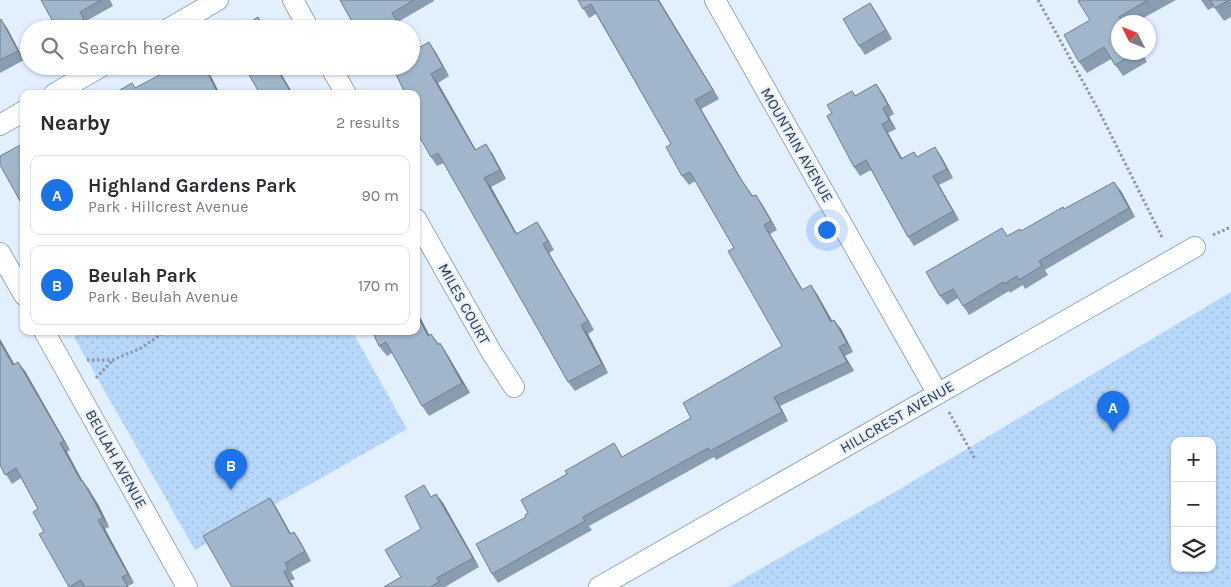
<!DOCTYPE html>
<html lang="en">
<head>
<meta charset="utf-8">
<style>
  :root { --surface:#fff; --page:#f7f7f7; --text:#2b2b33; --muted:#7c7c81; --line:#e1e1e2; --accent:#1a73e8 }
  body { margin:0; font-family:Karla,sans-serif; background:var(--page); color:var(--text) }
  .controls { position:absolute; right:15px; bottom:15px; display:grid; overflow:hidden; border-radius:10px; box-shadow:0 1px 4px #0004 }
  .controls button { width:45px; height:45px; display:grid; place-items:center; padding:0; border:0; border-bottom:1px solid var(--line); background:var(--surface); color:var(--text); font:25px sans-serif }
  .compass { position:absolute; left:1111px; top:15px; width:45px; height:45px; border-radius:50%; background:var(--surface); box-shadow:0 1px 4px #0004; rotate:313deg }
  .you { position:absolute; left:826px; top:229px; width:18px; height:18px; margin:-12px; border:4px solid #fff; border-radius:50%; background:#1a73e8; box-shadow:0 0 0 8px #1a73e833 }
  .badge { display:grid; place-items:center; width:32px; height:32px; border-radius:50%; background:var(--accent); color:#fff; font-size:16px; font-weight:700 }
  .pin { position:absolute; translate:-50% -41px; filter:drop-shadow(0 1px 2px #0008) }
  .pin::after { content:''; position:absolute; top:26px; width:18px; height:15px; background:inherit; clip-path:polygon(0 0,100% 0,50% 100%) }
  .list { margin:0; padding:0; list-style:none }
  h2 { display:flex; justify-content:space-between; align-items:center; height:65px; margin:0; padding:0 20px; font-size:21px }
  h2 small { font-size:16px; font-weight:400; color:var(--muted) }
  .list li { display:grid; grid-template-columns:32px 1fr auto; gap:15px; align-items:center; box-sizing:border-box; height:80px; margin:0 10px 10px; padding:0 10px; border:1px solid var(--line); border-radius:10px }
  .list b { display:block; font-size:19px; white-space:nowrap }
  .list p { margin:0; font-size:16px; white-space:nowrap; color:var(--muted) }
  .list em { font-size:16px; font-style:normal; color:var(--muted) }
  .icon { flex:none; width:28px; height:28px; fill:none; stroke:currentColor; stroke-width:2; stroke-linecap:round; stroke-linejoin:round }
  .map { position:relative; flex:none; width:1231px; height:587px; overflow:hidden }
  .search { position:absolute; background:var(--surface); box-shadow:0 1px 4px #0004; left:20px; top:20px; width:400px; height:55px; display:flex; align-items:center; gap:12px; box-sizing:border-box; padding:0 18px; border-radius:28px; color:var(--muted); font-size:19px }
  .panel { position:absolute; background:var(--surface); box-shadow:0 1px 4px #0004; left:20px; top:90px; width:400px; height:245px; border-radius:10px }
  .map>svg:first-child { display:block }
</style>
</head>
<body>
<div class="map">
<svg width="1231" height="587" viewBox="0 0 1231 587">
  <defs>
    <pattern id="park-dots" width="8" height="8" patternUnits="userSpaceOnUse" patternTransform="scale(1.25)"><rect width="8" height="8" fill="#b8d8fb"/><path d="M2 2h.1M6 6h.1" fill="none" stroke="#9ebad8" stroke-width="1.8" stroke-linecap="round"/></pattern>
  </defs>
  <rect width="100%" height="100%" fill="#e2effd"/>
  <path fill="url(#park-dots)" fill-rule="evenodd" d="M1231,292v295h-502l164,-94zM1175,441h37v127h-37z
    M84,331h268l55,98 -212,121 -121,-213z"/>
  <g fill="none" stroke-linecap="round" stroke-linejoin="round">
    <defs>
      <path id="minor" d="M293,0l16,29
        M715,0l223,394
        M168,29l50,-29
        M330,66l16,28
        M54,94l48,-28
        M0,125l24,-14
        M416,219l76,134 22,34
        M0,253l24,42
        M44,331l143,256
        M599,587l596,-340"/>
    </defs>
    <use href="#minor" stroke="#95a8be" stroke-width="22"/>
    <path stroke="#8d98a3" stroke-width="3" stroke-dasharray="2.5 2.5" stroke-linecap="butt" d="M1038,0l61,111 64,128
      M1213,235l18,-8
      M87,360h26l28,-12 25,-17
      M96,378l16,-17
      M949,412l26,47"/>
    <use href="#minor" stroke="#fff" stroke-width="20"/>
  </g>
  <path fill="#8a9caf" d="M41,0h69l3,6 -27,15 5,7 -1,1h-33z
    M340,0h94v1l-36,21 4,7h-46z
    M578,0h81l60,99 -18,10 42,73 10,14 3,-1 6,9 15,26 -7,4 32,55 15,5 15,27 9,8 12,23 -8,4 9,15 -74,35 8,15 -72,39 -2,-3 -125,69 3,4 -94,53 -6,-9 36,-61 39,-39 47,-31 8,14 69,-39 91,-72 -48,-98 -39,-67 -6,4 -7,-9 -11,-32 -75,-130 -7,4z
    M1079,0h97l-40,22h-18v30h24l5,10 -24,14 -12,-17 -24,14 -8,-11 11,-42z
    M1201,0h30v17l-7,4 -10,-14 -6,3z
    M870,3l6,9 16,27 -27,16 -6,-9z
    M0,20l7,8 17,32 -24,13z
    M411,45l3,5 21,1 14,25 -11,7 38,67 16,3 14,26 -15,8 26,47 20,-12 6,9 11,19 -5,3 45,77 -6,4 20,39 -33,18 -7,-9 -124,-219 -7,3 -6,-9 -27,-66 7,-25z
    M244,66h42l-7,4 14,24h-33z
    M876,84l7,10 11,20 -5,3 7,12 -8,4 14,25 12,-6 3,5 24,-1 12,22 -14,7 20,35 -45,26 -6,-9 -37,-67 -11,6 -6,-9 -22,-54 20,-22 3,5z
    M1121,191l14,26 -90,53 3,5 -23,14 -2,-4 -13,8 -1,-2 -40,24 -11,-17 -11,7 -7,-9 62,-68 5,8 14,-5 44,-22z
    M419,315l10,20 2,-1 8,10 1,-1 7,11 23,39 -41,23 -7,-10 -30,-53 -5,3 -8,-10z
    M0,339l14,26 11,6 45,79 -3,2 15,28 7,9 10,17 10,21 -4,2 29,54 -6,3 1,1h-60l-25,-55 -7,-25 -16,-29 -9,6 -12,-19z
    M436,494l7,9 36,64 -34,20h-61l17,-10 20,-48 11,-33z
    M270,498l6,9 15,27 3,-2 6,9 11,20 -20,11 4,7 -5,2 4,6h-62z"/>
  <path fill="#717f8e" d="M658,0h1l60,99 -6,-9z
    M870,3l6,9 16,27 -6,-9z
    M392,13l6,9 4,7h-1z
    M1,19l6,9 17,32 -6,-9z
    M429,42l6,9 14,25 -6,-9z
    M204,66h2l14,28h-2z
    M275,66l4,4 14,24h-1z
    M431,74l7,9 43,76 -6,-9z
    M876,84l7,10 11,20 -6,-9z
    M695,100l6,9 42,73 -6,-9z
    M883,108l6,9 7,12 -7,-9z
    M882,124l6,9 19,35 -6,-9z
    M486,144l6,9 14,26 -6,-9z
    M935,147l6,9 12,22 -6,-9z
    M933,176l6,9 20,35 -6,-9z
    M484,178l7,9 31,56 -6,-9z
    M1114,182l7,9 14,26 -6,-9z
    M756,195l6,9 15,26 -6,-9z
    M537,222l6,9 11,19 -6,-9z
    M764,225l6,9 38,65 -6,-9z
    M543,244l6,9 45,77 -6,-9z
    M811,285l6,9 21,37 -7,-9z
    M416,311l3,4 16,31 -7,-10 -12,-23z
    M834,320l7,9 12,23 -6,-9z
    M581,325l7,9 20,39 -6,-9z
    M0,339l20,35 -7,-9 -13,-23z
    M440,343l7,11 23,39 -8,-10z
    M839,347l6,9 9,15 -7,-9z
    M18,362l7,9 45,79 -6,-9z
    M774,397l6,9 8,15 -6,-9z
    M60,443l7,9 20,38 -6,-9z
    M82,480l17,26 10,21 -6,-9z
    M436,494l7,9 36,64 -6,-9z
    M270,498l6,9 20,36 -6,-9z
    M98,520l7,9 29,54 -6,-9z
    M294,532l6,9 11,20 -6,-10z
    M284,572l10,15h-2z"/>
  <path fill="#a1b5cb" stroke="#717f8e" d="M41,0h60l-21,12 4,7 -16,10h-11z
    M340,0h74l-22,13 9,16h-26l-1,-5 -8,5h-5l-3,-6 -4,2z
    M578,0h80l55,90 -18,10 42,73 15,23 4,-1 15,26 -7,4 38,65 9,-5 20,37 3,-2 13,23 -8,4 8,15 -73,35 8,15 -72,39 -2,-3 -125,69 2,4 -93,53 -16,-30 50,-27 -1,-2 3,-2 -7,-13 46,-26 -2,-3 49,-28 8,14 69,-39 -8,-15 99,-57 -54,-95 6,-3 -44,-76 -8,4 -16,-29 5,-3 -80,-140 -8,5z
    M1079,0h69l-29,17 4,5h-5v30h19l-22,13 -11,-18 -25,15 -15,-27 26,-15 -12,-19z
    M1210,0h19l-14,8z
    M870,3l16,27 -27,16 -16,-27z
    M258,17l7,12h-26z
    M1,19l17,32 -18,9v-40z
    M429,42l14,25 -12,7 44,76 11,-6 14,26 -16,8 32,56 21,-12 11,19 -5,3 45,77 -7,4 21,39 -34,18 -130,-229 -7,4 -15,-26v-37h-17l5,-3 -12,-25h19v-19l2,4z
    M169,66h35l14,28h-105l19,-11 3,5 34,-18 -1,-3z
    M244,66h31l17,28h-32z
    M876,84l12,21 -5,3 6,12 -7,4 19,35 13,-7 3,5 18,-10 12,22 -14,7 20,35 -45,26 -42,-77 -12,7 -27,-51 5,-3 -5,-8 25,-14 3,5z
    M24,143v65l-24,-43v-9z
    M1114,182l15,26 -90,53 3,5 -23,14 -2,-4 -13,8 -1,-2 -40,24 -10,-17 -13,7 -14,-24 76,-44 5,8 13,-7 1,2 42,-24 1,2z
    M416,313l12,23 3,-2 7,11 2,-2 22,40 -40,23 -36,-64 -7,4 -7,-15h44z
    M0,342l13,23 5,-3 46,79 -4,2 21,38 1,-1 10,17 11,21 -5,2 30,54 -6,3 6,10h-43l-4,-7 -12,7 -30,-53 5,-2 -11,-20 5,-3 -1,-2 -21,-39 -11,7 -5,-10z
    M424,485l7,12 5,-3 37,64 -36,20 2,4 -9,5h-46l17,-10 -16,-27 36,-21 -16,-33z
    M270,498l20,36 4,-2 11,19 -20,12 3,6 -4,3 8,15h-60l-29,-51z"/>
  <g text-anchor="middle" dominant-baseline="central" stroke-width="4" stroke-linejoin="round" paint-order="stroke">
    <g font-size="15" fill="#303841" stroke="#e2effd">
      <text transform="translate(797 145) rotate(60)">MOUNTAIN AVENUE</text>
      <text transform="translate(464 304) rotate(61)">MILES COURT</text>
      <text transform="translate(897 417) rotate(-30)">HILLCREST AVENUE</text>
      <text transform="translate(116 459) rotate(61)">BEULAH AVENUE</text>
    </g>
  </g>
</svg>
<div class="controls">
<button>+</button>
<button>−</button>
<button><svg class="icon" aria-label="layers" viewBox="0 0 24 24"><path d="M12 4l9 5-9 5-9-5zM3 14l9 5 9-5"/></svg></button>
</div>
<svg class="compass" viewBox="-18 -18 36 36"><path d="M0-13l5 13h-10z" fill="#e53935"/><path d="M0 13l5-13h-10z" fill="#7c7c81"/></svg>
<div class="you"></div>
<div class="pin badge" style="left:1113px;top:432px">A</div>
<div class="pin badge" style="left:231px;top:490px">B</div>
<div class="search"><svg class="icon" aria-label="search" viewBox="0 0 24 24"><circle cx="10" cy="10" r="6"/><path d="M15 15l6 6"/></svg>Search here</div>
<section class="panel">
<h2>Nearby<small>2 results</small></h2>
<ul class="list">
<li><span class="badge">A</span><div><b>Highland Gardens Park</b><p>Park · Hillcrest Avenue</p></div><em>90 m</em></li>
<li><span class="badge">B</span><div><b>Beulah Park</b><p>Park · Beulah Avenue</p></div><em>170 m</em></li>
</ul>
</section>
</div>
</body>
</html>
